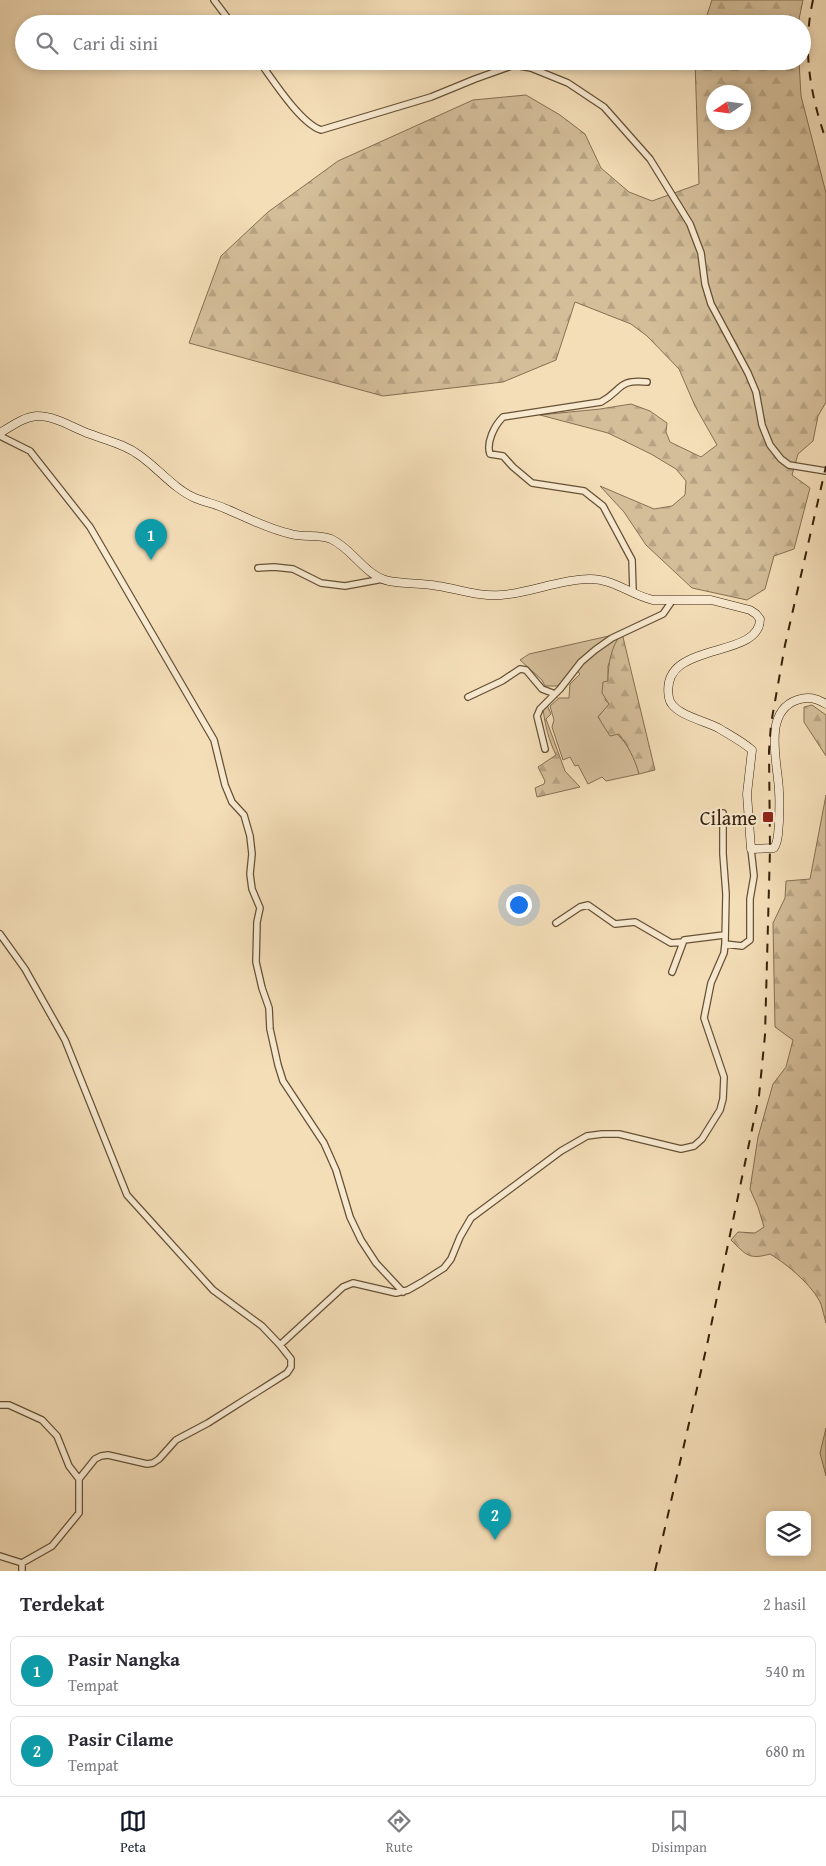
<!DOCTYPE html>
<html lang="id">
<head>
<meta charset="utf-8">
<style>
  :root { --surface:#fff; --page:#f2f2f3; --text:#2b2b33; --muted:#7c7c81; --line:#e1e1e2; --accent:#111827 }
  body { margin:0; font-family:"Gentium Book Plus",serif; background:var(--page); color:var(--text) }
  .controls { position:absolute; right:15px; bottom:15px; display:grid; overflow:hidden; border-radius:8px; box-shadow:0 2px 8px #0003 }
  .controls button { width:45px; height:45px; display:grid; place-items:center; padding:0; border:0; border-bottom:1px solid var(--line); background:var(--surface); color:var(--text); font:25px sans-serif }
  .compass { position:absolute; left:706px; top:85px; width:45px; height:45px; border-radius:50%; background:var(--surface); box-shadow:0 2px 8px #0003; rotate:257deg }
  .you { position:absolute; left:518px; top:904px; width:18px; height:18px; margin:-12px; border:4px solid #fff; border-radius:50%; background:#1a73e8; box-shadow:0 0 0 8px #1a73e833 }
  .badge { display:grid; place-items:center; width:32px; height:32px; border-radius:50%; background:var(--accent); color:#fff; font-size:16px; font-weight:700 }
  .pin { position:absolute; translate:-50% -41px; filter:drop-shadow(0 1px 2px #0008) }
  .pin::after { content:''; position:absolute; top:26px; width:18px; height:15px; background:inherit; clip-path:polygon(0 0,100% 0,50% 100%) }
  .list { margin:0; padding:0; list-style:none }
  h2 { display:flex; justify-content:space-between; align-items:center; height:65px; margin:0; padding:0 20px; font-size:21px }
  h2 small { font-size:16px; font-weight:400; color:var(--muted) }
  .list li { display:grid; grid-template-columns:32px 1fr auto; gap:15px; align-items:center; box-sizing:border-box; height:70px; margin:0 10px 10px; padding:0 10px; border:1px solid var(--line); border-radius:8px }
  .list b { display:block; font-size:19px; white-space:nowrap }
  .list p { margin:0; font-size:16px; white-space:nowrap; color:var(--muted) }
  .list em { font-size:16px; font-style:normal; color:var(--muted) }
  .icon { flex:none; width:28px; height:28px; fill:none; stroke:currentColor; stroke-width:2; stroke-linecap:round; stroke-linejoin:round }
  .map { position:relative; flex:none; width:826px; height:1571px; overflow:hidden }
  .search { position:absolute; background:var(--surface); box-shadow:0 2px 8px #0003; left:15px; right:15px; top:15px; height:55px; display:flex; align-items:center; gap:12px; box-sizing:border-box; padding:0 18px; border-radius:28px; color:var(--muted); font-size:19px }
  .sheet { height:225px; background:var(--surface) }
  nav { display:flex; justify-content:space-around; align-items:center; box-sizing:border-box; height:70px; border-top:1px solid var(--line); background:var(--surface); font-size:14px; color:var(--muted) }
  nav a { display:grid; justify-items:center; gap:2px }
  nav .on { color:var(--accent) }
  .map>svg:first-child { display:block }
</style>
</head>
<body>
<div class="map">
<svg width="826" height="1571" viewBox="0 0 826 1571">
  <defs>
    <pattern id="forest-firs" width="22" height="20" patternUnits="userSpaceOnUse" patternTransform="scale(1.25)"><rect width="22" height="20" fill="#d4be9a"/><path d="M5 1l3.5 6h-7zM16 11l3.5 6h-7z" fill="#b7a383"/></pattern>
  </defs>
  <rect width="100%" height="100%" fill="#f4deb8"/>
  <filter id="stains"><feTurbulence type="fractalNoise" baseFrequency=".004" numOctaves="4"/><feColorMatrix values="0 0 0 0 .2 0 0 0 0 .09 0 0 0 0 .02 0 0 0 .5 -.17"/></filter>
  <radialGradient id="worn" r=".72"><stop offset=".6" stop-color="#630" stop-opacity="0"/><stop offset="1" stop-color="#630" stop-opacity=".3"/></radialGradient>
  <path fill="#d4be9a" stroke="#856f52" d="M622,633l-3,3 -11,30v15l-3,19 5,4 -12,13c20,16 35,30 41,57l-33,7 -4,-4 -14,7 -10,-19 -3,1 -5,-9 -7,3 -11,-33 2,-7 -4,-14 9,-8h10l1,-14 10,-10 -5,-5 -18,17h-12l-3,-6 -22,-20 9,-6z"/>
  <path fill="url(#forest-firs)" stroke="#856f52" fill-rule="evenodd" d="M712,0h91l-5,24h-94z
    M695,61h104l2,35 25,97v209l-8,14 -5,25 -15,13 -6,21 18,13 -16,61 -20,7 -9,33 -18,11 -55,-12 -46,-43 -22,-33 -24,-26 54,23 18,-3 13,-11 1,-14 -10,-12 -25,-15 -43,-21 -68,-18 60,-6 31,-5 19,7 17,12 -1,9 4,10 31,15 16,-12 -22,-39 -16,-37 -32,-33 -16,-12 -56,-22 -19,58 -53,22 -120,14 -194,-53 32,-87 47,-44 70,-51 135,-61 53,-5 34,20 25,19 16,34 28,24 23,9 47,-17zM714,92h30v30h-30z
    M622,633l33,137 -16,4c-4,-15 -11,-28 -20,-40l-9,2 -12,-19 11,-13 -7,-11 1,-11 5,-1c0,-17 3,-35 14,-48z
    M547,705l4,9 -5,5 19,52 15,16 -43,10 -2,-9 9,-4 1,-3 -7,-14 18,-12c-7,-14 -11,-30 -13,-46z
    M812,705l14,10v41l-22,-34v-15z
    M826,795v528c-2,-6 -3,-13 -5,-19 -8,-18 -34,-40 -51,-50 -21,6 -24,1 -39,-14l7,-8 17,1 9,-6 -6,-20 -8,-18 8,-52 15,-53 13,-17 7,-27 -18,-13 -2,-104 12,-25 1,-17 24,-2z
    M826,1428v48l-6,-23z"/>
  <g fill="none" stroke-linecap="round" stroke-linejoin="round">
    <defs>
      <path id="street" d="M214,0l18,24
        M259,61c14,19 41,62 62,69l110,-33 44,-18 39,-14 17,3 37,15 36,24 46,52 40,65 11,29 4,31 6,20 37,69 8,19 6,33 8,20 11,14 8,6 37,6
        M0,436l30,15 60,76 124,213 11,45 7,17 12,13 6,21 2,18 -2,20 2,15 8,19 -3,14 -1,40 6,26 7,20 1,21 8,36 5,16 41,62 12,27 14,47 11,23 15,23 27,29
        M258,568l16,-1 19,2 28,14 24,3 38,-7
        M633,591l-1,-31 -29,-54 -19,-15 -52,-8 -19,-16 -10,-11 -13,-2c-4,-11 4,-28 13,-37l98,-15c22,-12 16,-23 46,-20
        M468,697l34,-16 18,-12 6,1 16,19 13,5
        M545,749l-8,-33 3,-7 20,-20 21,-27 14,-12 17,-12 51,-24 9,-13
        M556,923l24,-16 8,-2 27,19 20,-2 36,21 12,-1
        M0,934l25,35 40,71 62,155 86,95 49,36 18,19 11,14v8l-4,6 -79,50 -32,17 -17,19 -6,4 -6,1 -39,-9 -7,1 -6,3 -16,20v34l-27,33 -30,17v8
        M725,944l17,2 8,-6v-41l4,-23 -3,-27
        M672,972l12,-32 40,-5
        M280,1345l63,-58 10,-4 43,10 12,-3 14,-8 22,-14 7,-9 9,-22 11,-19 90,-67 26,-15 15,-2h17l62,15 13,-3 8,-7 18,-29 3,-11 1,-22 -20,-59 7,-35 13,-30 1,-9 1,-50 -3,-40v-41
        M0,1405h9l33,15 15,16 12,30 10,13
        M0,1556l22,7"/>
      <path id="secondary" d="M0,433c12,-7 23,-16 37,-17 19,0 36,12 53,18 18,7 34,10 49,21 19,13 35,34 56,43 10,4 20,6 29,10 22,9 43,21 67,26 13,4 27,0 40,5 22,10 34,37 58,42 16,3 33,2 49,5 20,3 42,11 63,9 30,-2 59,-16 89,-16 24,0 41,16 63,21h58l39,10 6,4 4,5c0,42 -102,20 -91,79 3,17 38,23 51,31 10,6 23,13 32,21l-5,44 4,55 23,-1c5,-7 4,-17 5,-26 0,-10 1,-21 0,-31 -1,-28 -17,-79 18,-91 11,-4 19,-2 29,4"/>
    </defs>
    <use href="#street" stroke="#665035" stroke-width="8"/>
    <use href="#secondary" stroke="#362009" stroke-width="9"/>
    <use href="#street" stroke="#f8ead1" stroke-width="5.5"/>
    <use href="#secondary" stroke="#f8ead1" stroke-width="8"/>
    <path stroke="#362009" stroke-width="2" stroke-dasharray="9 9" stroke-linecap="butt" d="M813,0c-11,49 -3,94 13,140
      M655,1571l52,-226 52,-249 6,-61 5,-186 -1,-98 2,-27 14,-79 41,-179"/>
  </g>
  <rect fill="#8f2418" stroke="#f8ead1" stroke-width="2" x="762" y="811" width="12" height="12" rx="2.5"/>
  <g text-anchor="middle" dominant-baseline="central" stroke-width="4" stroke-linejoin="round" paint-order="stroke">
    <g font-size="20" fill="#362009" stroke="#f8ead1" text-anchor="end">
      <text x="757" y="817">Cilame</text>
    </g>
  </g>
  <rect width="100%" height="100%" filter="url(#stains)"/>
  <rect width="100%" height="100%" fill="url(#worn)"/>
</svg>
<div class="controls">
<button><svg class="icon" aria-label="layers" viewBox="0 0 24 24"><path d="M12 4l9 5-9 5-9-5zM3 14l9 5 9-5"/></svg></button>
</div>
<svg class="compass" viewBox="-18 -18 36 36"><path d="M0-13l5 13h-10z" fill="#e53935"/><path d="M0 13l5-13h-10z" fill="#7c7c81"/></svg>
<div class="you"></div>
<div class="pin badge" style="left:151px;top:560px;background:#0f9aa8">1</div>
<div class="pin badge" style="left:495px;top:1540px;background:#0f9aa8">2</div>
<div class="search"><svg class="icon" aria-label="search" viewBox="0 0 24 24"><circle cx="10" cy="10" r="6"/><path d="M15 15l6 6"/></svg>Cari di sini</div>
</div>
<section class="sheet">
<h2>Terdekat<small>2 hasil</small></h2>
<ul class="list">
<li><span class="badge" style="background:#0f9aa8">1</span><div><b>Pasir Nangka</b><p>Tempat</p></div><em>540 m</em></li>
<li><span class="badge" style="background:#0f9aa8">2</span><div><b>Pasir Cilame</b><p>Tempat</p></div><em>680 m</em></li>
</ul>
</section>
<nav>
<a class="on"><svg class="icon" aria-label="map" viewBox="0 0 24 24"><path d="M3 6l6-2 6 2 6-2v14l-6 2-6-2-6 2zM9 4v14M15 6v14"/></svg>Peta</a>
<a><svg class="icon" aria-label="directions" viewBox="0 0 24 24"><path d="M12 3l9 9-9 9-9-9zM9 14v-3h6M13 9l2 2-2 2"/></svg>Rute</a>
<a><svg class="icon" aria-label="saved" viewBox="0 0 24 24"><path d="M7 4h10v16l-5-4-5 4z"/></svg>Disimpan</a>
</nav>
</body>
</html>
